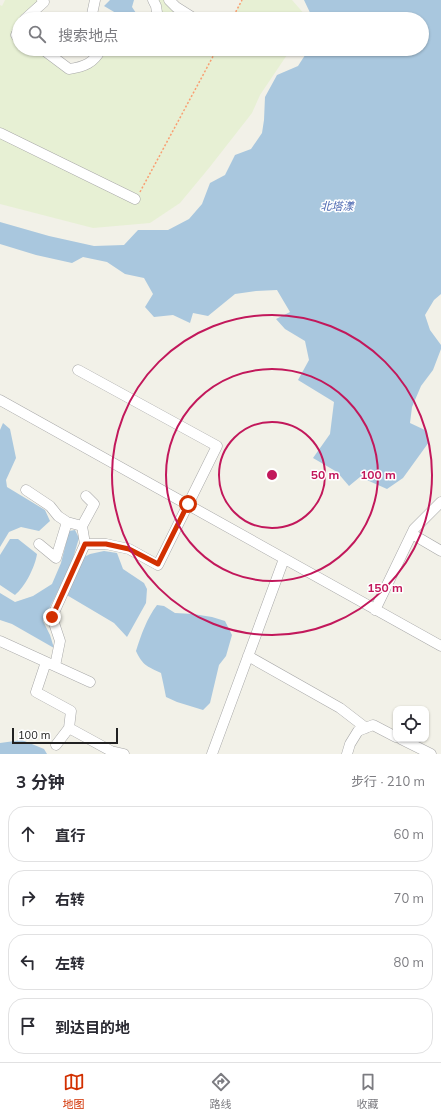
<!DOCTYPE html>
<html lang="zh">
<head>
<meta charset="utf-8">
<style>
  :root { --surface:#fff; --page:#f7f7f7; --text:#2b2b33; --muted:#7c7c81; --line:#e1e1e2; --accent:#d23001 }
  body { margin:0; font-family:Mulish,"Noto Sans SC",sans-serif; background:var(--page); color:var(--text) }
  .controls { position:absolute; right:12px; bottom:12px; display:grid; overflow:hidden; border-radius:8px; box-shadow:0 1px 3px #0004 }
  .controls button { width:36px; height:36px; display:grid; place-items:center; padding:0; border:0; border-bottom:1px solid var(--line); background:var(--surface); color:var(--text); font:20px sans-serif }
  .scale { position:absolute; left:12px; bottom:10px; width:106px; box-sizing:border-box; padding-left:4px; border:2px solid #212121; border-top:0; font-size:11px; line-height:14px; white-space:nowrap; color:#212121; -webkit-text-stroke:3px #fff; paint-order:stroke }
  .stop { position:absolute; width:12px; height:12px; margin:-9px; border:3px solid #d23001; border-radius:50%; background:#fff }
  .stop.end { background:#d23001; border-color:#fff; box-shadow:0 1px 4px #0008 }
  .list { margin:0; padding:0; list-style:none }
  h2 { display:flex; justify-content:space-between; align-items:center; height:52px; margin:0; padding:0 16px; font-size:17px }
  h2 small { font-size:13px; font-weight:400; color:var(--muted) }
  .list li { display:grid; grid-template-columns:26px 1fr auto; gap:12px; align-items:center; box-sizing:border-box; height:56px; margin:0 8px 8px; padding:0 8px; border:1px solid var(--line); border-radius:16px }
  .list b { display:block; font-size:15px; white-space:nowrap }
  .list em { font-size:13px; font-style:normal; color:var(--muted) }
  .icon { flex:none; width:22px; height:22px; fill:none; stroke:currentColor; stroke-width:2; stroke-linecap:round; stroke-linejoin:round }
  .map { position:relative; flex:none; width:441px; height:754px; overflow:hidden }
  .search { position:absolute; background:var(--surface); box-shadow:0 1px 3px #0004; left:12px; right:12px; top:12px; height:44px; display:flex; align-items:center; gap:10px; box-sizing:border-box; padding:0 14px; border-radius:22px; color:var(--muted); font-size:15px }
  .sheet { height:308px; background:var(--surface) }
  nav { display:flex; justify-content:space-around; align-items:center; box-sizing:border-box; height:56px; border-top:1px solid var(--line); background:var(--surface); font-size:11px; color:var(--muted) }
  nav a { display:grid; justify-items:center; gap:2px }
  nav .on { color:var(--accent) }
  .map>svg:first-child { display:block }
</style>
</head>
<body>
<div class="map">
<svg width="441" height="754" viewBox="0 0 441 754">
  <rect width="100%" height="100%" fill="#f2f1e8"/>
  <path fill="#e7f0d4" d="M5,0h37l-17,19h-6v30h22l28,20 10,-2 22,-18h190l-31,46 -8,18 -43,55 -29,35 -30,20 -57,5 -93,-24v-199l2,1z
    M153,0h16l26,19h-37z
    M242,0h50l14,16 -1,3h-73z"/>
  <path fill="#a9c7de" d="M110,0h24l-2,7 6,9 1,3h-13l-22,-13z
    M304,0h137v294l-7,6 -9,15 5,15 11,15v4l-8,21 -12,16 -9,21 -2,16 17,8 2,11 -26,36 -16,11 -27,-12 -11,9 -12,-14 -24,-14 17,-24 4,-32 -36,-22 11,-20 -4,-19 -20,-12 -9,-10 14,-7 -13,-22 -21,1 -21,3 -27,22 -15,-3 -3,10 -17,-8 -19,2 -9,-10 8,-13 -9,-16 -19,-4 -18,-12 -24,-5 -11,6 -36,-8 -36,-11v-22l49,14 45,10 30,-1 14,-15h30l21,-11 13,-15 8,-21 15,-8 10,-20 16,-6 11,-16 2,-13 1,-23 12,-22 21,-9 11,-17h113v-30h-109z
    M3,423l7,6 6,29 -10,22 1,7 38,23 5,11 -11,10 -18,-4 -12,5 -9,15v-117z
    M75,530l4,8 -8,27 -28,56 7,14 4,13 -42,-24 -12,-4v-27l15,9 18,-6 19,-12 9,-21 8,-32z
    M10,539h8l19,15c-2,13 -12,33 -22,41l-15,-10v-30z
    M104,551l13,2 6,16 21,14 3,6 -1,14 -19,34 -13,-14 -49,-29 17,-36 8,-4z
    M157,605l7,1 11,7 18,1 19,3 13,4 7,14 -6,21 -7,9 -9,38 -7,7 -26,-8 -11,-5 -2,-10 -3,-14c-14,-7 -18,-7 -25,-22 5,-16 11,-33 21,-46z
    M22,740l22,9 3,5h-47v-11z"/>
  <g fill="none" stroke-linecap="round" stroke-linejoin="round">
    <defs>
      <path id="minor" d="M153,0l3,6 2,13
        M169,0l7,7 19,12
        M25,19l19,-17 -2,-2
        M91,19l4,-19
        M19,29l-3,6 3,4
        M41,49l4,2 24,18c15,-2 25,-6 32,-20
        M0,133l135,66
        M78,370l139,76 -59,119 -29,-16 -23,-5h-21
        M0,400l441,246
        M26,490l24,16 8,10 9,6 15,4
        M412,534l29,17
        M39,544l17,14 11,-36
        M375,610l39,-81 27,-27
        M0,641l90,41
        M248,656l92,52 26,20
        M46,662l-10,30 35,19 -2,17 -13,17
        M55,666l5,-25 -8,-24 33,-73 -3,-18 12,-22 -8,-8
        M69,728l42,23 13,3
        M401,739l30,15
        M212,754l72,-195
        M347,754l3,-10 8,-13 15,-6 23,12"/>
    </defs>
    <use href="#minor" stroke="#a8a8a8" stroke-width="11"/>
    <path stroke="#f99e71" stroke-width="1.5" stroke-dasharray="2 2" stroke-linecap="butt" d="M232,19l10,-19
      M140,192l77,-143"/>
    <use href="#minor" stroke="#fff" stroke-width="10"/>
  </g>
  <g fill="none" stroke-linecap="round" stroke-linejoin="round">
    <path stroke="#d23001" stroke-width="5" d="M52,617l33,-73h21l23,5 29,15 30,-60"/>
  </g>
  <g fill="none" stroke="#c2185b" stroke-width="2">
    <circle cx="272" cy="475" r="53"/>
    <circle cx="272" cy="475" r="106"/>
    <circle cx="272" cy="475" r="160"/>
  </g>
  <g text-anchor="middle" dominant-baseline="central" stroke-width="3" stroke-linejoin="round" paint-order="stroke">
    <g font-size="11" font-style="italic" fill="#4d69b2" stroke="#fff">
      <text x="337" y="206">北塔漾</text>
    </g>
  </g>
  <circle cx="272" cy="475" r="6" fill="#c2185b" stroke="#fff" stroke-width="2"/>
  <g font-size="12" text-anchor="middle" font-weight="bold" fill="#c2185b" stroke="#fff" stroke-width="3" stroke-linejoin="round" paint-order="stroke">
    <text x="325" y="479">50 m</text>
    <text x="378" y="479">100 m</text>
    <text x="385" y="592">150 m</text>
  </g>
</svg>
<div class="controls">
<button><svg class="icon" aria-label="locate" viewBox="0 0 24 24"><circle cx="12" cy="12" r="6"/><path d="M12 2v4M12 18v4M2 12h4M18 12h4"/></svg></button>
</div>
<div class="scale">100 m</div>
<div class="stop" style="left:188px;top:504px"></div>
<div class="stop end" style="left:52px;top:617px"></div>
<div class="search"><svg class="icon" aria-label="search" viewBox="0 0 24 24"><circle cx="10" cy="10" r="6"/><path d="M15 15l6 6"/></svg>搜索地点</div>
</div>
<section class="sheet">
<h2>3 分钟<small>步行 · 210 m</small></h2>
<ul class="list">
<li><svg class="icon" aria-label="ahead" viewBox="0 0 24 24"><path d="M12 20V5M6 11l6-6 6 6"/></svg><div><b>直行</b></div><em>60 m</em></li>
<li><svg class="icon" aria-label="right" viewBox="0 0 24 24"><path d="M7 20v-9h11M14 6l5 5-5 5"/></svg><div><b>右转</b></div><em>70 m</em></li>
<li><svg class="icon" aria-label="left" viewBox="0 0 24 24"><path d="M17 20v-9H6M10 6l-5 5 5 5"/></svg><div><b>左转</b></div><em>80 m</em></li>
<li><svg class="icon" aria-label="arrive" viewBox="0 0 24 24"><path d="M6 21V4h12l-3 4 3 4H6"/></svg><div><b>到达目的地</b></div></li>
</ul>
</section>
<nav>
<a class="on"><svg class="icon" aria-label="map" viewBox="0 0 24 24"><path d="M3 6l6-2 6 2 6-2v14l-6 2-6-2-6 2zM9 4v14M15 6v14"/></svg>地图</a>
<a><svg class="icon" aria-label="directions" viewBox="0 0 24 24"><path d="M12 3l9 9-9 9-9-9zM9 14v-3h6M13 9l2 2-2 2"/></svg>路线</a>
<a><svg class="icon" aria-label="saved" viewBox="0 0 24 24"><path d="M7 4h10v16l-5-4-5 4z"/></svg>收藏</a>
</nav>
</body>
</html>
